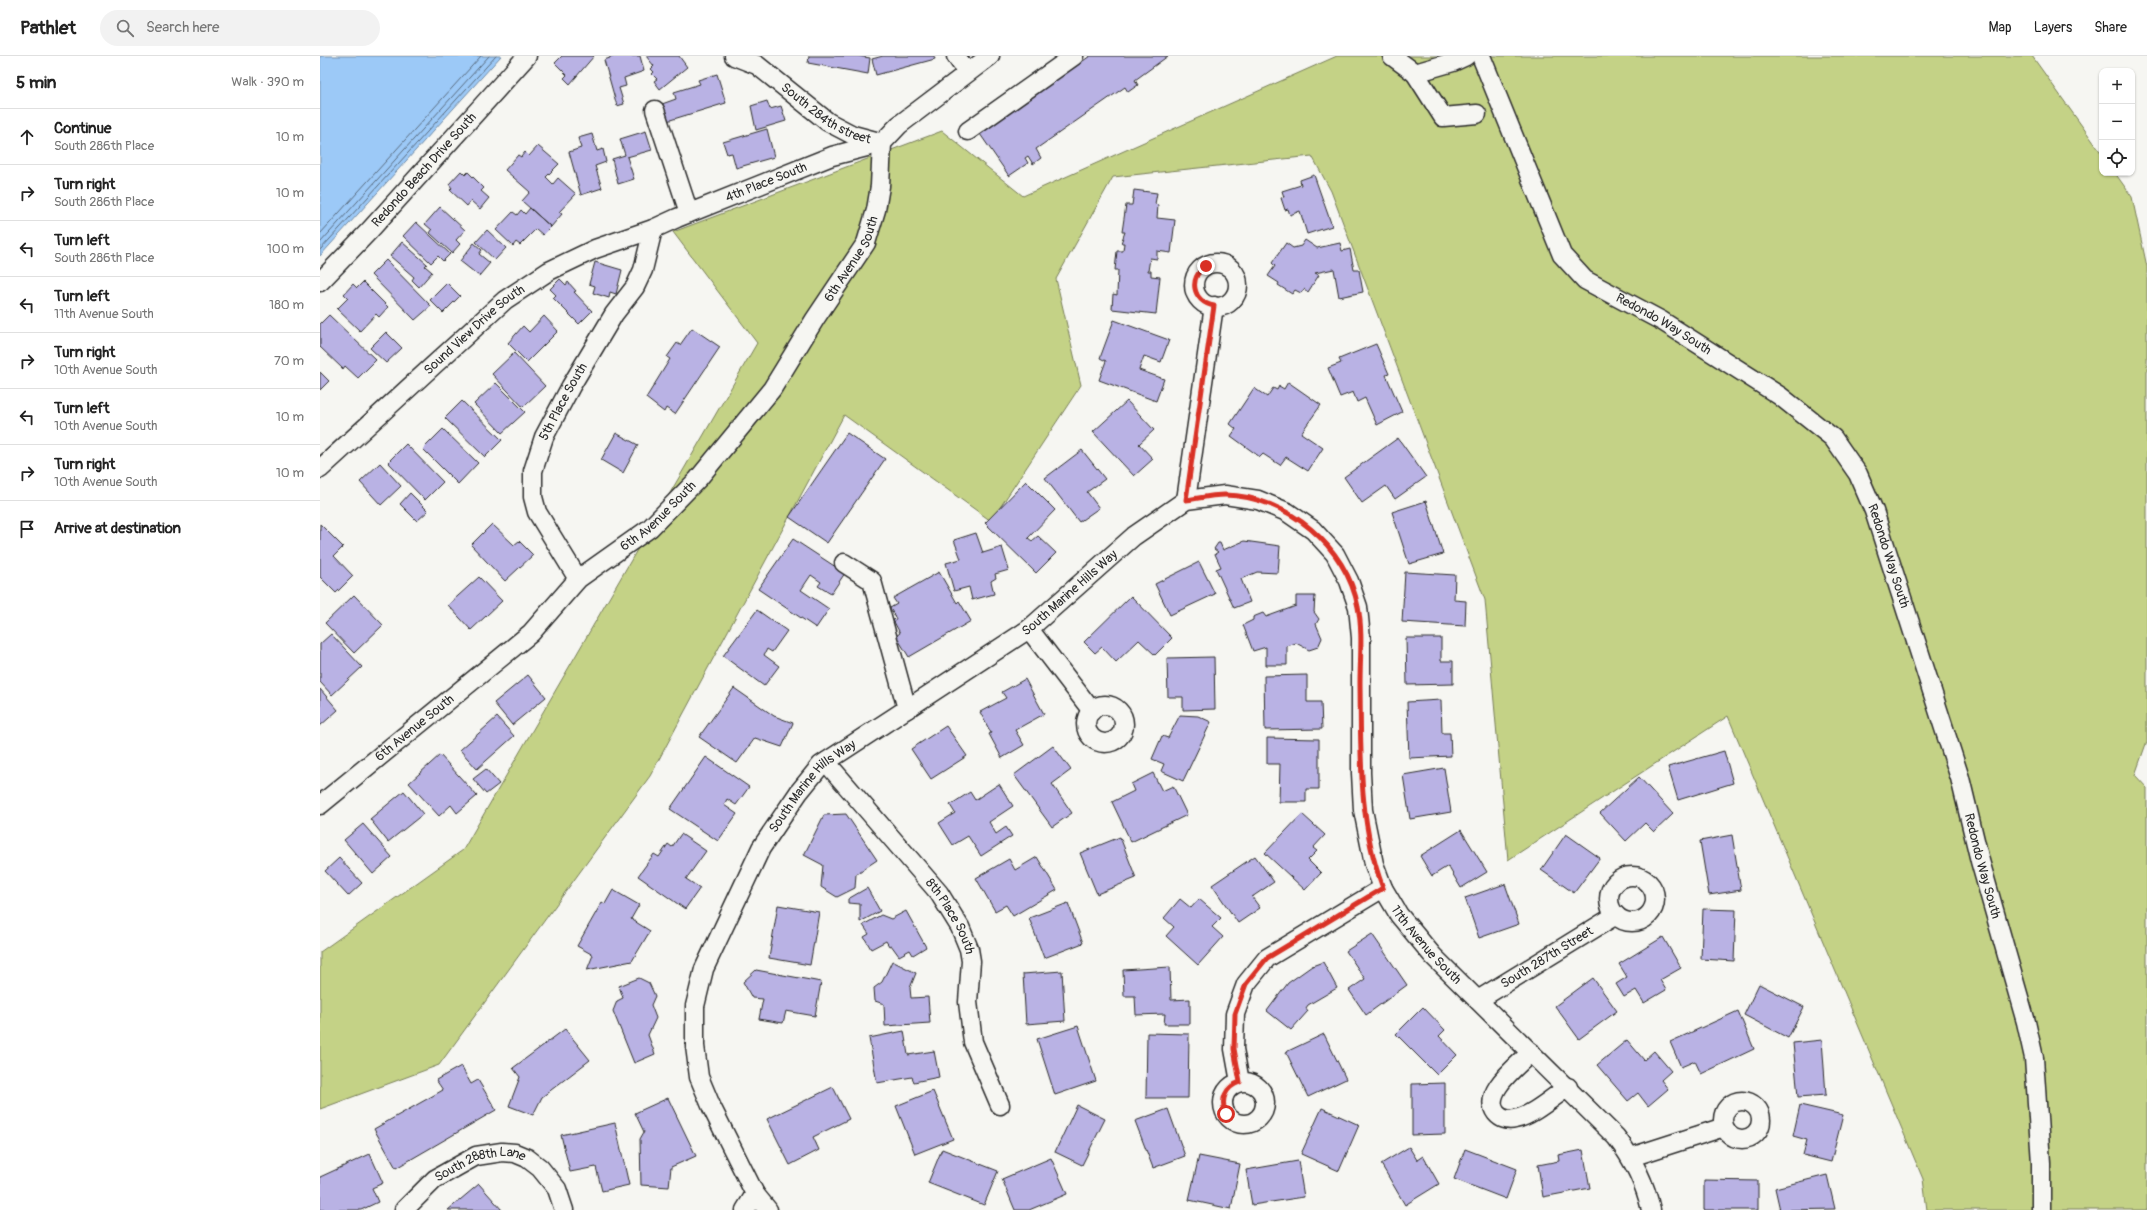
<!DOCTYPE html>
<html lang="en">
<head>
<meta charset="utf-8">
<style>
  :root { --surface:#fff; --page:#f2f2f2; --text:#222; --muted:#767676; --line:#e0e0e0 }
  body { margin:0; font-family:Pangolin,sans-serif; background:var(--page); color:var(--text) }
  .controls { position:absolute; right:12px; top:12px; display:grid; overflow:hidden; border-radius:8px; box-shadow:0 1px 3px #0004 }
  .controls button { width:36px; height:36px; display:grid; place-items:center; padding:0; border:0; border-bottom:1px solid var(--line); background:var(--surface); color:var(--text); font:20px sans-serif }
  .stop { position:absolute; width:12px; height:12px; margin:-9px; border:3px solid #d93025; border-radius:50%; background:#fff }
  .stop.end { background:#d93025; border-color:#fff; box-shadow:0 1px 4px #0008 }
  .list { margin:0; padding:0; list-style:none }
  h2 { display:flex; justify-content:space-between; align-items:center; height:52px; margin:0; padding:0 16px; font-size:17px }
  h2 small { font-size:13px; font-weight:400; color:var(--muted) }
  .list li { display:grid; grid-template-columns:26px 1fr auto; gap:12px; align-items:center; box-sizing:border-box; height:56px; padding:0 16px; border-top:1px solid var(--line) }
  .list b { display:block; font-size:15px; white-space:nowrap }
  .list p { margin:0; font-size:13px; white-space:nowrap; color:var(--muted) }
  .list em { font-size:13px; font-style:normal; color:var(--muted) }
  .icon { flex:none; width:22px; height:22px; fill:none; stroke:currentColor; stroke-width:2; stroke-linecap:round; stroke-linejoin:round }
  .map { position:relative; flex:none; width:1827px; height:1154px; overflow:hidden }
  header { display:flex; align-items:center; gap:24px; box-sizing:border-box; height:56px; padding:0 20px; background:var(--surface); border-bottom:1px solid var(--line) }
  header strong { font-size:19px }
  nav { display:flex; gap:22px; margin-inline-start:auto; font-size:14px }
  .search { width:280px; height:36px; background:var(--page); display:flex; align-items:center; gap:10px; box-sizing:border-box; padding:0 14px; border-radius:22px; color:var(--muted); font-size:15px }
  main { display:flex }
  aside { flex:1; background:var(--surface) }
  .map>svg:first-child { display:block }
</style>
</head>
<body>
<header>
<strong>Pathlet</strong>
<div class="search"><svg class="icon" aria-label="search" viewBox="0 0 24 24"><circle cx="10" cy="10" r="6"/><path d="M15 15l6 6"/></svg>Search here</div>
<nav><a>Map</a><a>Layers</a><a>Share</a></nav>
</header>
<main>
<aside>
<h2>5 min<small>Walk · 390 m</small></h2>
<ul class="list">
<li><svg class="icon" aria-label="ahead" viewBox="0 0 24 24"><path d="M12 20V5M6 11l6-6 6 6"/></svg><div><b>Continue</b><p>South 286th Place</p></div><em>10 m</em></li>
<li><svg class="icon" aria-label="right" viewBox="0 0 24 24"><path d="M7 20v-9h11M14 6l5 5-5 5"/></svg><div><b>Turn right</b><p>South 286th Place</p></div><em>10 m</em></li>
<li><svg class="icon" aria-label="left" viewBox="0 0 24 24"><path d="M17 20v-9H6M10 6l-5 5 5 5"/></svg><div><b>Turn left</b><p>South 286th Place</p></div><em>100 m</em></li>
<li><svg class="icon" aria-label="left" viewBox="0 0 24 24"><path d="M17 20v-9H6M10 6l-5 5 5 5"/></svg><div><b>Turn left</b><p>11th Avenue South</p></div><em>180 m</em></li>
<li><svg class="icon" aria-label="right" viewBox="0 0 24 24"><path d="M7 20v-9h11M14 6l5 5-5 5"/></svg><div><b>Turn right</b><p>10th Avenue South</p></div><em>70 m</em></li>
<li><svg class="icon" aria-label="left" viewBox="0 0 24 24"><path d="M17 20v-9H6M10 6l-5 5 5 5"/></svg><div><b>Turn left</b><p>10th Avenue South</p></div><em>10 m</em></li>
<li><svg class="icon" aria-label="right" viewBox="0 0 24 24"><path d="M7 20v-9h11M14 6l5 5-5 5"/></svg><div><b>Turn right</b><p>10th Avenue South</p></div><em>10 m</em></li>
<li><svg class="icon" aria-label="arrive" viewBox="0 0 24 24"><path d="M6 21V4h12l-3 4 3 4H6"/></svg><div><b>Arrive at destination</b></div></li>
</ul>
</aside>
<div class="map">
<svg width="1827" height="1154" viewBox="0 0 1827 1154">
  <rect width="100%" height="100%" fill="#f6f6f2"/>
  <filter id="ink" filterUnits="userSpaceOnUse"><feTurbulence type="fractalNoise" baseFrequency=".025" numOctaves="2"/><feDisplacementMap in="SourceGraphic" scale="8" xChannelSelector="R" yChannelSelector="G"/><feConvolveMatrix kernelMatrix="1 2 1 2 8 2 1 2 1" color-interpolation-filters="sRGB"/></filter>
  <g filter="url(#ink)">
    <path fill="#c4d286" stroke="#787e58" d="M1017,0h695l70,98v19h13l17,24 15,70v474l-12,34 12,13v422h-220l-4,-31 -195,-463 -220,144 -23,-260 -154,-409 -19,-35 -199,21 -57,102 25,106 -90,136 -147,-106 -194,361 -211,289 -119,44v-157l143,-102 294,-507 -84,-111 269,-101 81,65z"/>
    <path fill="#9cc9f7" stroke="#6f8aa5" d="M0,0h181l-181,200z"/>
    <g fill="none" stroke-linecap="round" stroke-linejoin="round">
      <path stroke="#586a7d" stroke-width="1" d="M0,178l161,-178
        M0,187l169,-187
        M0,194l176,-194"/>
    </g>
    <path fill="#b9b2e4" stroke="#2b2b2b" d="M242,0h32l-24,28 -6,-6 3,-3 -12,-12z
      M290,0h30l4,15 -20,7 2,8 -7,2 5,16 -7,2 -13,-46 6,-2z
      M326,0h33l8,11 -27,22 -6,-8 3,-2 -5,-5 2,-2 -3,-3 3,-3z
      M489,0h49l12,2 -2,16 -60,-11z
      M563,0h51l1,3 -59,16 -4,-16z
      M770,0h78l-33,24 3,5 -10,7 -3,-5 -89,62 5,9 -8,6 -5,-8 -3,2 3,5 -19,13 -29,-42z
      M397,18l9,29 -59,18 -5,-17 14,-5 -2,-7 26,-8 -2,-4z
      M447,45l3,8 11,-3 5,15 -30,9 -5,-24z
      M447,73l7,28 -38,11 -4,-15 -5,1 -4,-12z
      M326,75l6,19 -25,7 7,22 -16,5 -6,-25 13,-4 -5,-16z
      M272,78l5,17 6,-2 3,13 -11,4 7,22 -21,7 -12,-43 12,-4 -3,-10z
      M218,90l21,18 -13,13 7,7 5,-6 18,16 -17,18 3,2 -11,13 -29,-26 8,-9 -25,-22 13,-15 3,2 4,-5 4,4z
      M141,115l4,4 3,-3 16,16 -3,3 8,7 -9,11 -9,-8 -4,5 -17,-16 2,-2 -3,-4z
      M994,119l18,51 -25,8 -7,-23 -10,4 -2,-6 -3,1 -4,-12 3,-1 -2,-6 19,-6 -1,-5z
      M814,134l23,3 -2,11 3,1 -1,13 18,2 -4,33 -14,-2v8l-7,-1 -2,13h3v5l9,1 -4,37 -44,-5 1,-15 4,1 1,-25h-3l2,-19h6l1,-8h-3l4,-11h-3l4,-27h6z
      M120,151l25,23 -9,10 4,4 -8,9 -22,-20 2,-3 -7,-6z
      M210,152l21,19 -8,8 -7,-6 -16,16 -4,-3 -3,4 -17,-16 17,-18 4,3 4,-5 4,4z
      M96,166l34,32 -7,7 -5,-5 -7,7 -28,-27z
      M167,174l19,18 -11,12 -19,-18z
      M985,184l12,8 23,-5 2,8 8,-2 4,21h5l4,22 -24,5 -5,-28 -19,4 4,2 -11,17 -4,-3 -3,4 -6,-3 -3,4 -14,-9 1,-2 -11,-7 7,-10 -3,-3 14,-20 7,5 8,-2z
      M82,186l25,22 -2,2 7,6 -13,15 -7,-7 2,-3 -24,-21z
      M154,187l8,7 -3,4 11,9 -11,13 -19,-15z
      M66,204l45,46 -16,14 -44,-45z
      M275,206l27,8 -6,24 -6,-2 -1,6 -16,-5 2,-7 -6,-2z
      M240,223l6,6 2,-3 8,9 -2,1 18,19 -13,13 -26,-26 3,-3 -6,-6z
      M43,226l25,25 -9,10 -3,-3 -16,17 -23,-22 11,-11 -4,-4 9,-10 4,4z
      M127,227l13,13 -17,17 -13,-13z
      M9,259l47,45 -18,18 -13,-12 -2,3 -23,-22v-23z
      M224,260l14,15 -31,31 -19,-19 15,-17 6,6z
      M794,264l55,20 -8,22 -17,-6 -5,14 25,9 -8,22 -57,-21 7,-19 -6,-3z
      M372,272l28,19 -45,67 -9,-6 -2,4 -18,-14 24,-39 -3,-2 10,-14 3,2z
      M66,276l16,16 -16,15 -16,-15z
      M1056,288l13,30 -3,1 16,37 -25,13 -12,-27 -8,4 -4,-10 -13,5 -12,-29 13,-5 -2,-4z
      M194,297l31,33 -22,21 -31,-33z
      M0,316l9,9 -9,9z
      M968,326l33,23 -20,28 22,15 -15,23 -22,-14 -6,8 -17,-11 -3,3 -29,-21 5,-7 -6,-5 24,-36 13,9 6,-9 4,2 2,-4 5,3z
      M176,327l29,29 -23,21 -28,-29z
      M142,345l40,39 -17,17 -40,-39z
      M807,345l27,29 -15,14 14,15 -19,17 -41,-44z
      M123,373l35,34 -20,21 -35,-35z
      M296,377l22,12 -15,28 -22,-13z
      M527,377l38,26 -58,84 -38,-26z
      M1078,382l28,39 -31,22 -9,-13 -24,17 -18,-26z
      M86,388l37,38 -18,18 -37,-38z
      M762,394l23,29 -18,13 12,16 -20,14 -34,-44z
      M60,407l21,23 -20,19 -21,-23z
      M706,425l29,29 -27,28 4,3 6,-5 18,17 -20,20 -51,-50z
      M90,437l18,18 -11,10 -17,-17z
      M1106,445l17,53 -34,10 -17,-52z
      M0,468l23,23 -9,9 19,20 -17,17 -16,-16z
      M172,468l22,21 5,-4 14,14 -28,26 -34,-36z
      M656,477l7,20 19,-6 7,23 -14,4 1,4 -5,3 3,13 -22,6 -3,-13 -15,4 -8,-28 15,-4 -7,-19z
      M473,483l52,34 -14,21 -13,-8 3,-4 -10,-7 -10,15 28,19 -13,19 -58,-39z
      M924,485l36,5 -2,27 -21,-1 -16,7 9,23 -16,6 -18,-39 5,-2 -6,-13 3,-2 -4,-3 4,-6h2l3,7z
      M879,506l16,32 -45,21 -15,-31z
      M619,516l18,31 2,-2 12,20 -62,36 -13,-21 4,-3 -7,-13 3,-1 -6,-11 7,-4 -4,-6z
      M1085,516l50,3 -1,25 12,1 -1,25 -63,-4z
      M159,521l23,24 -31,29 -23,-25z
      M34,539l29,30 -29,28 -29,-30z
      M811,540l41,42 -17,17 -16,-15 -23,22 -14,-15 -7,6 -11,-11z
      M976,540h19l-1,16 5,7 -3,5 6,14 -4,9 -9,3 -13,-7 -9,3v19h-21v-18l-13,4 -10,-26 10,-5v-3l10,-4 3,4 30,-11z
      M437,554l30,21 -15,21 -5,-3 -3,6 15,11 -15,20 -41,-30z
      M11,578l31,33 -30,28 -12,-13v-38z
      M1086,582h35v23h12v23l-46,1z
      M894,601l1,52 -32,1v-13h-15l-1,-39z
      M208,619l18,22 -34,28 -18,-22z
      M987,619v27h14l1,27 -57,1 -1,-54z
      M705,623l19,35 -29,16 9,15 -22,13 -13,-24 2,-1 -11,-21 26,-14 -4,-6z
      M414,632l40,28 19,7 -11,24 -27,-9 -18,25 -38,-26z
      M0,633l18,21 -18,16z
      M1121,644l1,33h8l1,23 -42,2 -2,-56z
      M860,659l18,1 13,6 -28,59 -22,-10 3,-7 -12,-5 10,-23 6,2z
      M177,661l17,19 -37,33 -17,-19z
      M626,670l21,30 -36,23 -20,-30z
      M947,682l52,1v50h-13v13h-27l1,-38h-13z
      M733,690l18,24 -19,14 20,29 -20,14 -38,-52z
      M1404,695l9,32 -55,17 -10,-33z
      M120,699l37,41 -20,17 -6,-8 -12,11 -30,-33z
      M386,701l43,30 -13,18 -9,-6 -3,6 13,9 -19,27 -48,-32z
      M1124,712l7,44 -41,7 -7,-44z
      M166,713l13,15 -13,10 -13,-15z
      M833,717l9,18 11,-5 14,29 -56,27 -19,-40 22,-11 -3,-7z
      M1319,721l34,37 -19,18 -9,-9 -19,18 -26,-28z
      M679,728l14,22 -24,16 7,12 10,-7 6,9 -31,20 -13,-20 -15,9 -14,-22 16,-10 -5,-8 20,-13 5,8z
      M84,735l19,23 -35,28 -18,-23z
      M526,758l31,46 -21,14 -1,14 -18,9 -16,-10 2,-22 -19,-10 20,-40z
      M982,758l23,21 -12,13 4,3 -9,9 13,13 -16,17 -40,-37z
      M43,768l29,33 -19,17 -29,-34z
      M1141,774l26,42 -26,16 -13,-22 -16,10 -12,-20z
      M361,778l25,17 -20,28 14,9 -15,21 -47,-33 16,-22 5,3 9,-13 4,3z
      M1246,778l34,24 -26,35 -33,-23z
      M1412,779l9,55 -32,5 -9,-54z
      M800,781l16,41 -39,16 -17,-41z
      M935,800l19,26 -22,15 8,11 -22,15 -26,-38z
      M717,801l20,33 -44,26 -7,-11 -11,6 -19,-33 33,-19 6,11z
      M19,802l23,25 -14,13 -23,-25z
      M1185,828l14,40 -40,14 -14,-40z
      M547,832l13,23 -20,11v-18l-12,-1v-4z
      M293,834l26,15 -8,14 19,12 -18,30 -45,9 6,-15 -16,-9 25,-44 3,2z
      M860,843l11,9 8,-9 22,19 -9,9 11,10 -25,28 -32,-29 8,-9 -10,-9z
      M748,847l15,40 -39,15 -15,-40z
      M458,849l41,7 -9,53 -41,-7z
      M1383,853l33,1 -2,51 -33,-2z
      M586,855l20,36 -13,8 -3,-5 -11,6 -8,-11 -2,1 -3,-5 -15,8 -7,-12 5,-3 -6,-9 18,-10 10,4z
      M1052,878l35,51 -41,30 -17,-25 16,-11 -19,-28z
      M1343,881l18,31 -21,12 6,10 -22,13 -8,-13 -12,7 -8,-13 11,-7 -8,-13z
      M572,905l24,12 -6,15 1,10 17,-1 2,26 -45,3 -1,-22 -9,-3 -1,-13 8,-6z
      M1003,906l14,26 -29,17 -2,3 2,3 -17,19 -24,-19 21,-28 24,-17z
      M850,911l1,33 19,-1v25h-26l1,-10 -29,1 -1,-19h-11l-1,-26z
      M436,914l65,12 -6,34 -29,-5 -3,12 -24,-4 4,-20 -11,-1 -9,-16z
      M742,915l3,50 -39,3 -3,-50z
      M319,922l10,5 6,13 -4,9 5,13 -8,17 7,19 -21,9 -21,-52 4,-10 6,-3 -4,-12z
      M1273,922l24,33 -38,28 -24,-33z
      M1439,928l45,23 -16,31 -44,-23z
      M1103,951l22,23 -6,6 18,19 -20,20 -41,-41z
      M1418,955l16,38 -53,25 -6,-13 -14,6 -11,-25z
      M758,970l18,55 -41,14 -18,-56z
      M245,973l25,31 -48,37 -9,18 -24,-9 11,-29 -7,-9z
      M584,975l4,24 26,-4 5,26 -25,5 -2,-5 -35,6 -8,-45z
      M827,977l42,1 -1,64h-42z
      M1004,978l22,45 -38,18 -22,-45z
      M1307,984l17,20 10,-9 17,20 -10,9 7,9 -20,17 -10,-13 -10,8 -31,-36z
      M1502,984l4,55 -28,2 -5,-54z
      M141,1010l10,18 7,-4 18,30 -100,58 -22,-39 69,-39 -7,-10z
      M1125,1027v51l-33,1v-51z
      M513,1031l16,32 -36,18 6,13 -29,15 -23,-46z
      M613,1035l20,48 -38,15 -19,-48z
      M348,1042l28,58 -25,11 -2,20 -28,-2 -1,-46 4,-7 -9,-19z
      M757,1049l28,14 -23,46 -27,-13z
      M1480,1049l43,10 -12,47 -28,-7 4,-15 -14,-4z
      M1002,1052l37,17 -20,46 -38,-17z
      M848,1053l17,47 -32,12 -18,-47z
      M295,1067l14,62 -27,6 -6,-24 -26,5 -9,-37z
      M1089,1091l8,13 6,-4 16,28 -34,21 -24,-41z
      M622,1093l56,22 -14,34 -56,-22z
      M1145,1093l52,20 -11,30 -52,-20z
      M1263,1094l7,38 -47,9 -5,-32 21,-4 -1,-6z
      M50,1098l13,29 -11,5 6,14 -17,8h-41v-33z
      M879,1100l41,8 -9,45 -42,-9z
      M731,1102l16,36 -38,16h-14l-13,-31z
      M978,1105l6,36 -52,8 -6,-35z
      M1507,1119l8,34 -55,1 -5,-22z
      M1384,1124l54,1v29h-54z
      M159,1128l23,26h-54z"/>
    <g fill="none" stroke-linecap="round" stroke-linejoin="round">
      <defs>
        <g id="minor">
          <path id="s1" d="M414,0l23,9 71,57 25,13 26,7"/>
          <path d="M636,0l11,16"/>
          <path d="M1072,0l23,17 38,-11 13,-6"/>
          <path id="s2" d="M1161,0l81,199 23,25 77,41 118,75 53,42 25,36 16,37 86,267 20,83 46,161 8,36 7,105v47"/>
          <path d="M1095,17l28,44 34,-3"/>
          <path d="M335,54l34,103"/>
          <path d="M648,75l106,-75"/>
          <circle cx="896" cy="229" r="22"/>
          <path id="s3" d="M0,226l50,-52 157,-174"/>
          <path id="s4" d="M0,413l185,-169 44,-29 46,-22 58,-20 24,-11 155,-62 50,-13 17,-18 91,-69"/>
          <path d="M866,444l28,-194"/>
          <path d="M524,507l28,18 35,128"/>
          <path id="s5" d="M258,523l-41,-67 -4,-15v-26l11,-34 27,-51 43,-72 21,-27 8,-17 10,-41"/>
          <path d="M709,573l63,82"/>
          <circle cx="785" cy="668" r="19"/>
          <path id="s6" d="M506,706l113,131 21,34 9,22 2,12 -3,41 5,40 27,63"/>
          <path id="s7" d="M0,749l211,-172 47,-54 72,-51 48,-49 74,-90 43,-70 51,-76 10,-33 4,-24 2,-43"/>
          <circle cx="1312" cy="843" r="23"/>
          <path id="s8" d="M1158,944l138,-85"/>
          <path d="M1211,996c-13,14 -50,40 -35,61 5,6 12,8 19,6 17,-3 38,-22 53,-32"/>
          <path d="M920,1026l-6,-33 1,-35 11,-30 21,-26 116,-70"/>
          <circle cx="924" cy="1047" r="21"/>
          <circle cx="1422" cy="1064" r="19"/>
          <path d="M1311,1101l93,-30"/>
          <path d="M435,1138l13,16"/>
          <path id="s9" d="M84,1154l31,-31 41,-23 26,-4 13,1 12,5 13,10 17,21 7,21"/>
          <path id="s10" d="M425,1154l10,-16 -43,-86 -13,-31 -4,-31v-40l9,-37 57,-121 38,-56 22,-27 208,-136 105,-93 52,-36 39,-5 33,5 29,12 26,18 22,24 14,27 9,26 3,31v135l2,37 11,54 9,24 16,27 34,41 183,181c17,22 29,46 35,73"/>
        </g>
      </defs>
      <use href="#minor" stroke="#2b2b2b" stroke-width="21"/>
      <use href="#minor" stroke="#f6f6f2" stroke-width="18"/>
    </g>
  </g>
  <g fill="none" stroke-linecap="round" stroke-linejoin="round" filter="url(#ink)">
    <path stroke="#d93025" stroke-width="5" d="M886,210c-18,12 -14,35 8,40l-28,194c13,-2 27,-5 39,-5 62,1 122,52 133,112 5,25 2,51 2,76 1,70 -2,139 23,205l-116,70 -21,26 -11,30 -1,35 6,33c-15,5 -20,18 -14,32"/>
  </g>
  <g text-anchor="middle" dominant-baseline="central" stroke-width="3" stroke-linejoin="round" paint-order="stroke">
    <g font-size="13" fill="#2b2b2b" stroke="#f6f6f2">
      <text stroke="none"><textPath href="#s1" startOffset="110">South 284th street</textPath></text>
      <text stroke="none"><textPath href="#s3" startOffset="153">Redondo Beach Drive South</textPath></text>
      <text stroke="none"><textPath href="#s4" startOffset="538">4th Place South</textPath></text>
      <text stroke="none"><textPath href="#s7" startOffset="770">6th Avenue South</textPath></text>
      <text stroke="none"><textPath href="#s2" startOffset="339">Redondo Way South</textPath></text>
      <text stroke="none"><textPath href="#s4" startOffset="208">Sound View Drive South</textPath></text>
      <text stroke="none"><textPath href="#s5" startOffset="196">5th Place South</textPath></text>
      <text stroke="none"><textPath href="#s7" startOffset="446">6th Avenue South</textPath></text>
      <text stroke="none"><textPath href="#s2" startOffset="675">Redondo Way South</textPath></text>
      <text stroke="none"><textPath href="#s10" startOffset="797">South Marine Hills Way</textPath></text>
      <text stroke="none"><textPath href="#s7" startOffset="122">6th Avenue South</textPath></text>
      <text stroke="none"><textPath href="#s10" startOffset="473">South Marine Hills Way</textPath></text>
      <text stroke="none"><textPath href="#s2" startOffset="999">Redondo Way South</textPath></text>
      <text stroke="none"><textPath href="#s6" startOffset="199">8th Place South</textPath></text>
      <text stroke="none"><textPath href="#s10" startOffset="1528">11th Avenue South</textPath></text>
      <text stroke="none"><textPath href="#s8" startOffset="81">South 287th Street</textPath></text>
      <text stroke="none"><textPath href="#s9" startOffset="93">South 288th Lane</textPath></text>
    </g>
  </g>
</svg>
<div class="controls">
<button>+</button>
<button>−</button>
<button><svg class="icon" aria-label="locate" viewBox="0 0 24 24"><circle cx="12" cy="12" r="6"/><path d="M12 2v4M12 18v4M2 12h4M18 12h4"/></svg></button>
</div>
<div class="stop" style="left:906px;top:1058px"></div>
<div class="stop end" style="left:886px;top:210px"></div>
</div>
</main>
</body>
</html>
